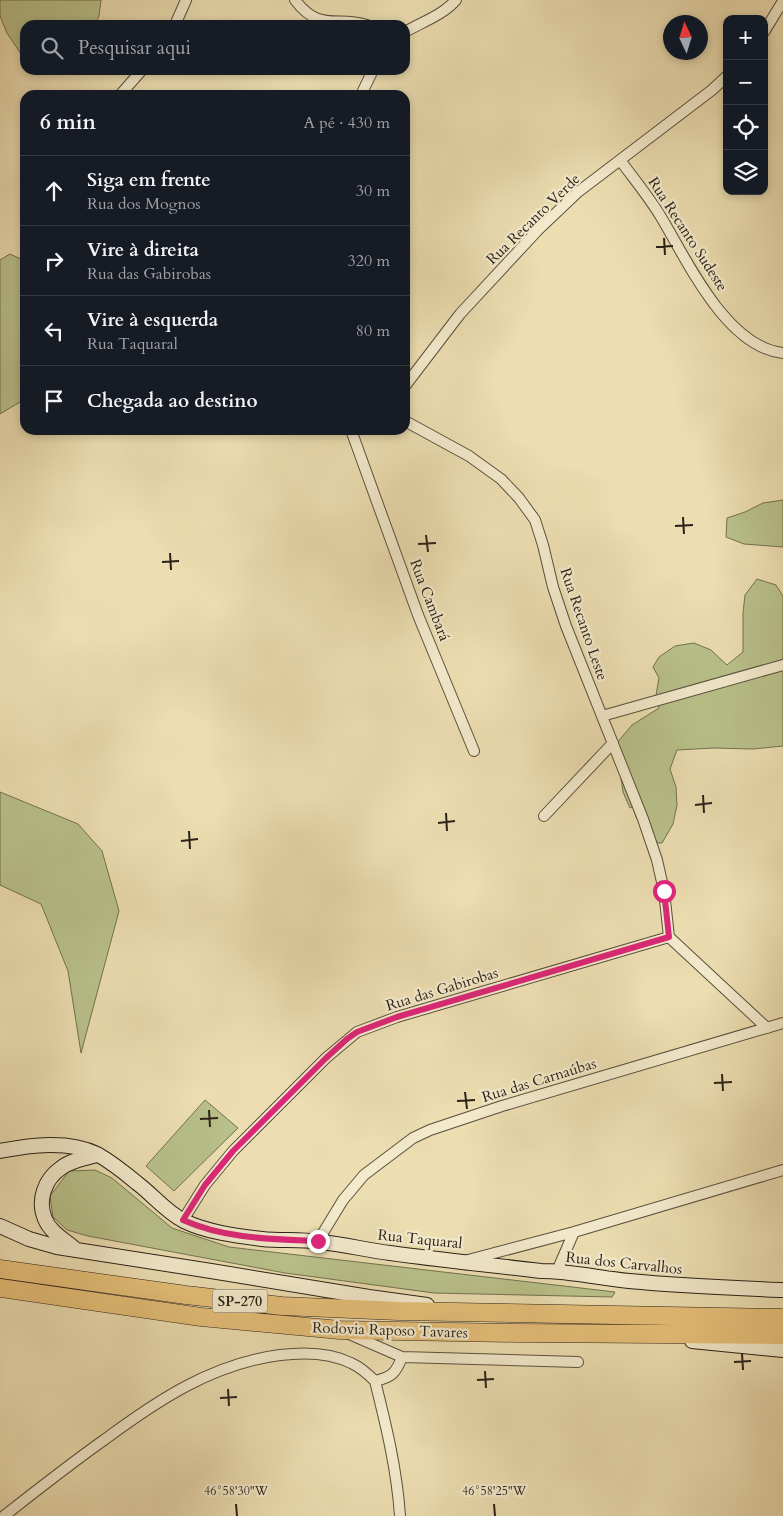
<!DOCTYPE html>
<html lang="pt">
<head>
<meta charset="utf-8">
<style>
  :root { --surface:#171b24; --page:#242831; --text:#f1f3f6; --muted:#9ea1a6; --line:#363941 }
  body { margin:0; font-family:Cardo,serif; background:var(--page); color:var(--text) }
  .controls { position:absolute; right:15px; top:15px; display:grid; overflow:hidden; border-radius:10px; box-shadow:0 2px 8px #0003 }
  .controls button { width:45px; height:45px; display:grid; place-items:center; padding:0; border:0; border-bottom:1px solid var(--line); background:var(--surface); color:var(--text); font:25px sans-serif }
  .compass { position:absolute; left:663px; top:15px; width:45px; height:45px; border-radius:50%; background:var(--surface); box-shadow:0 2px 8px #0003; rotate:356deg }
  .stop { position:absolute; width:15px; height:15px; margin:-11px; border:4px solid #db2777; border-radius:50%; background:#fff }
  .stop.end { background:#db2777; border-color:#fff; box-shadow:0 1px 5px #0008 }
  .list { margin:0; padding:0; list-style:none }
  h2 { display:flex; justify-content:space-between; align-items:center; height:65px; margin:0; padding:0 20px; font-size:21px }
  h2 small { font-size:16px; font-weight:400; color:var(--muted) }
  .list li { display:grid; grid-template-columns:32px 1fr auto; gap:15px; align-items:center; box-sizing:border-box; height:70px; padding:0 20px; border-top:1px solid var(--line) }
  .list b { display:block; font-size:19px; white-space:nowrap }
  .list p { margin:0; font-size:16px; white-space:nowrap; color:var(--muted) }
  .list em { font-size:16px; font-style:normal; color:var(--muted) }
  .icon { flex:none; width:28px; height:28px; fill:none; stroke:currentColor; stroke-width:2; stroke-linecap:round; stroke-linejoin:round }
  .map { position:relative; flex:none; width:783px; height:1516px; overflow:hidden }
  .search { position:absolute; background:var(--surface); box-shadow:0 2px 8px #0003; left:20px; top:20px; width:390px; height:55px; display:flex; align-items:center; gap:12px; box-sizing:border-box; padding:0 18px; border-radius:15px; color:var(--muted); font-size:19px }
  .panel { position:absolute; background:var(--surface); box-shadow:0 2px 8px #0003; left:20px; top:90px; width:390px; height:345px; border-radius:15px }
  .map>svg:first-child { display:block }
</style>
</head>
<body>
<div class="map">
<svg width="783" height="1516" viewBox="0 0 783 1516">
  <rect width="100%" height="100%" fill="#ecdeb1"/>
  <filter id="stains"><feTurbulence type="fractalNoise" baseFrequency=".004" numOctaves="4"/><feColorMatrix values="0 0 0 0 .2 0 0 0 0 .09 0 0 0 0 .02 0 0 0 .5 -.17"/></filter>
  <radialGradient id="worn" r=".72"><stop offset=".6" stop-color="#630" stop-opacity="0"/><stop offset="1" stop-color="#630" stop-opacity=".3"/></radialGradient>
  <path fill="#b9c18a" stroke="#727151" d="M0,0h101l-2,16 -4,9h-70v35l-18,-27 -7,-17z
    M10,254l15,7v138l-25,15v-154z
    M783,500v47l-39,-3 -18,-7 1,-19 18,-6 18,-9z
    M757,579l19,6 7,11v150l-30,3 -39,-1 -37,2 -7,19 6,18 1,18 -4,19 -11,19h-4l-22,-26 -3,-10 -3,1 -7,-16 -7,-48 16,-19 27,-17 -3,-13 3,-17 -6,-11 6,-10 16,-11 19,-3 17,7 16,15 16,-13v-39l2,-18z
    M0,792l78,32 24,27 17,60 -38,142 -13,-82 -27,-67 -41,-19z
    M205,1100l33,28 -64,63 -28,-25z
    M95,1170l17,8 60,50 57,19 386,45 -3,5 -178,-4 -149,-20 -197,-37 -21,-6 -14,-13 -3,-21 19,-25z"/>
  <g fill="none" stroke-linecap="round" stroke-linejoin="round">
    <defs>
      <path id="street" d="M295,0c24,32 41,16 72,25
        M175,25l11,-25
        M405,32c17,-10 38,-17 51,-32
        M764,32l19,-31
        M120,95l22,-25
        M361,95l12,-25
        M620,160c14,19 29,37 41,57 26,43 65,130 122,136
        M405,386l55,-72 77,-83 41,-39 134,-102 15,-14
        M405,421l64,35 32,23 18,19 16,22 8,25 10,42 13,39 77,193 14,41 7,31 5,46
        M351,430l67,185 56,136
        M602,716l181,-51
        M544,816l69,-73
        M669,937l98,91
        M183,1220l22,-35 28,-34 93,-93 31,-26 40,-15 272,-80
        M318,1241l25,-41 21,-25 49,-37 17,-8 72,-24 281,-83
        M468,1260l106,-28 209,-62
        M557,1271l17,-39
        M349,1334l53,23 176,5
        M375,1381c11,44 22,89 25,135
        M375,1381c17,-4 21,-8 27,-24
        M4,1516c33,-26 66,-52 100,-76 54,-40 108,-76 176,-85 24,-3 49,-3 71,8 9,4 17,11 24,18"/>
      <path id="secondary" d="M0,1151c31,-6 68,-11 97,3 14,8 28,19 40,29 16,12 29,29 47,38 22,11 53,15 78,18 19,2 38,0 57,3 24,2 47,8 71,11 50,7 101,12 151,18 29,0 58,7 88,10 51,5 103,7 154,9
        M0,1226l29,13 28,8 154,24 158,26 58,8
        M75,1249c-10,-9 -25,-17 -30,-30 -8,-19 0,-40 16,-51 10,-8 25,-10 36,-13
        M692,1341l91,9"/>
      <path id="highway" d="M0,1269l186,26 96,11 116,5 385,7
        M0,1288l201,29 139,13 177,3 266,2"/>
    </defs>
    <use href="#street" stroke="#5a503e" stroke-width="12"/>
    <use href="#secondary" stroke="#2a2118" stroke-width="16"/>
    <use href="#highway" stroke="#2a2118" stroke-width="19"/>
    <use href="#street" stroke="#f3eacc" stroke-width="10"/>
    <use href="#secondary" stroke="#f3eacc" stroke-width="14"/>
    <use href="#highway" stroke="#e6bf78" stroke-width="18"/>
  </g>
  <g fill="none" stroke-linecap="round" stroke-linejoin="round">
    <path stroke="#db2777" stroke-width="6" d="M318,1241c-46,-2 -93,-2 -135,-21l22,-35 28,-34 93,-93 21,-19 10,-7 40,-15 272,-80 -5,-46"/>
  </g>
  <path fill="none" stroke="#2a2118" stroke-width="2" d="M664,238l1,17M656,247l17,-1M683,517l1,17M675,526l18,-1M426,535l2,17M418,544l18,-1M170,553l1,17M162,562l17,-1M703,795l1,18M695,805l17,-2M446,813l1,18M438,823l17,-2M189,831l1,18M181,841l17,-2M722,1074l1,17M714,1083l18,-1M465,1092l2,17M457,1101l18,-1M209,1110l1,17M200,1119l18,-1M742,1353l1,17M734,1362l17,-1M485,1371l1,17M477,1380l17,-1M228,1389l1,17M220,1398l17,-1M236,1504l1,12M494,1504l1,12"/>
  <g text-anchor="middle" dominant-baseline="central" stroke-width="4.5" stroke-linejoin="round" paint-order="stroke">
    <rect fill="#f3eacc" stroke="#665d4e" stroke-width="1" x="212.5" y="1289.5" width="55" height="23" rx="4"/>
    <g font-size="14" font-weight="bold" fill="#2a2118">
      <text x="240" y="1301">SP-270</text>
    </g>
    <g font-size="15" fill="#2a2118" stroke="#f3eacc">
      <text transform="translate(533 219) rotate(-44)">Rua Recanto Verde</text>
      <text transform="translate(688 234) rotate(57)">Rua Recanto Sudeste</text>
      <text transform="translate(430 600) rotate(69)">Rua Cambará</text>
      <text transform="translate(584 624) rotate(71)">Rua Recanto Leste</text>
      <text transform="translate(442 989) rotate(-17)">Rua das Gabirobas</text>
      <text transform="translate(539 1080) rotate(-17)">Rua das Carnaúbas</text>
      <text transform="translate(420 1239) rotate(6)">Rua Taquaral</text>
      <text transform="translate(624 1263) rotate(6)">Rua dos Carvalhos</text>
      <text transform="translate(390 1330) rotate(2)">Rodovia Raposo Tavares</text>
    </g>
  </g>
  <g font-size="12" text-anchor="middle" fill="#2a2118" stroke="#f3eacc" stroke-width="4.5" stroke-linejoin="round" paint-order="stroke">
    <text x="236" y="1495">46°58'30"W</text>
    <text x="494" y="1495">46°58'25"W</text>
  </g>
  <rect width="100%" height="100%" filter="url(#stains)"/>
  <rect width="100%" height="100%" fill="url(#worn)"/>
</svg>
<div class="controls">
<button>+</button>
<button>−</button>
<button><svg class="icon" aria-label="locate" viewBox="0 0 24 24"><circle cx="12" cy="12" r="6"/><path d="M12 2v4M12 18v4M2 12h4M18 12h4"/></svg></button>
<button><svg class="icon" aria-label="layers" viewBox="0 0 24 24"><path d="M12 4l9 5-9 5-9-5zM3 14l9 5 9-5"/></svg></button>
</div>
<svg class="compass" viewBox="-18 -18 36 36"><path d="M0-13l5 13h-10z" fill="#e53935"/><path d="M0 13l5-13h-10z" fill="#9ea1a6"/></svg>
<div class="stop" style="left:664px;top:891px"></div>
<div class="stop end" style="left:318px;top:1241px"></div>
<div class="search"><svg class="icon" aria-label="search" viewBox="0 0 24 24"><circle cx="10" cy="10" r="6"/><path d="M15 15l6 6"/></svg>Pesquisar aqui</div>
<section class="panel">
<h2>6 min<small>A pé · 430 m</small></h2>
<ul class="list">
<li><svg class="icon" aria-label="ahead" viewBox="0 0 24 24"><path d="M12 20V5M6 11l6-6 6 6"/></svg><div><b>Siga em frente</b><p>Rua dos Mognos</p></div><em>30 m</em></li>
<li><svg class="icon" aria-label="right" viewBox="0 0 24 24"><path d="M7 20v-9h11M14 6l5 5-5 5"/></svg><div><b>Vire à direita</b><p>Rua das Gabirobas</p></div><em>320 m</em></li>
<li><svg class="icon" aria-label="left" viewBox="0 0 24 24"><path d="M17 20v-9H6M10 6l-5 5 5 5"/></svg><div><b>Vire à esquerda</b><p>Rua Taquaral</p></div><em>80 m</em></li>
<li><svg class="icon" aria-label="arrive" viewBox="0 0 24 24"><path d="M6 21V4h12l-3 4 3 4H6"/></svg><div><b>Chegada ao destino</b></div></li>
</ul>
</section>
</div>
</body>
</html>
